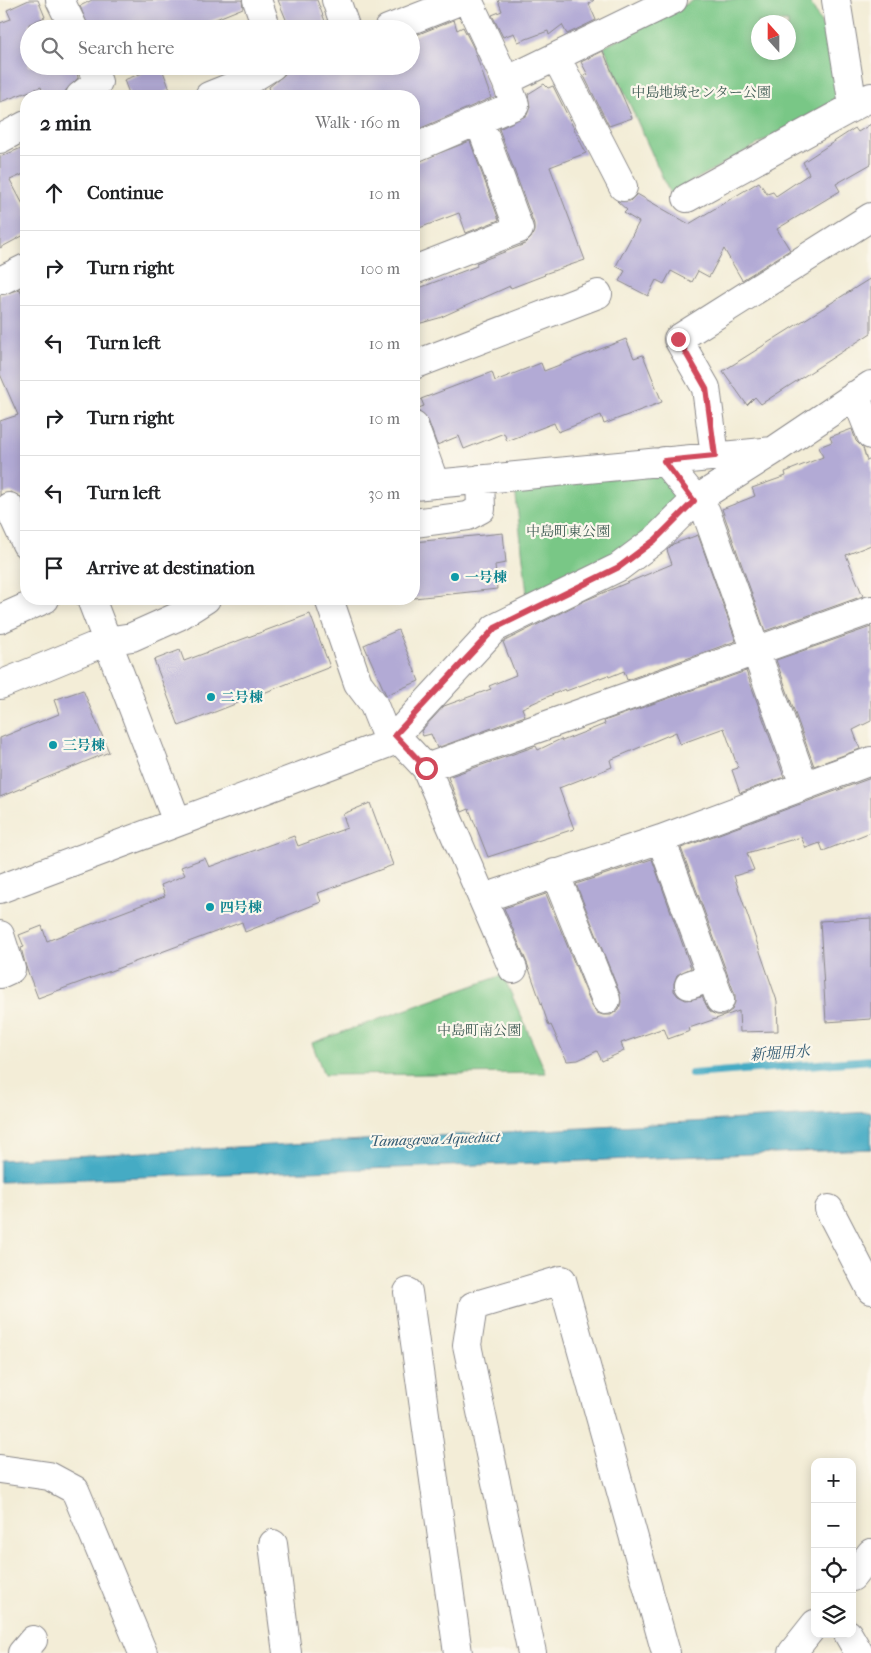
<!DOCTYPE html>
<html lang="en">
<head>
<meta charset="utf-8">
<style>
  :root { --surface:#fff; --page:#f2f2f2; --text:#202124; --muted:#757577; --line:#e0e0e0 }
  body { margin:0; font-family:"IM FELL French Canon","Noto Serif JP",serif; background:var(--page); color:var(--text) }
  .controls { position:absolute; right:15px; bottom:15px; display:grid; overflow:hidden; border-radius:10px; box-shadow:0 2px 12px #0003 }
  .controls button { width:45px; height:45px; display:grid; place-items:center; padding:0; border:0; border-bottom:1px solid var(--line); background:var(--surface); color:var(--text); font:25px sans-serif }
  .compass { position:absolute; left:751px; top:15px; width:45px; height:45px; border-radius:50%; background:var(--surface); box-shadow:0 2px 12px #0003; rotate:339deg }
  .stop { position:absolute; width:15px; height:15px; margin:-11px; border:4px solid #d1495b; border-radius:50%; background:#fff }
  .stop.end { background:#d1495b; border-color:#fff; box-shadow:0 1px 5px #0008 }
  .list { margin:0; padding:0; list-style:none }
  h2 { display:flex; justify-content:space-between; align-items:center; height:65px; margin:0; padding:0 20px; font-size:21px }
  h2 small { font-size:16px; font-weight:400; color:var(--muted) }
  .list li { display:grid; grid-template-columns:32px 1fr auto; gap:15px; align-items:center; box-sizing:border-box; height:75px; padding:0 20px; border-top:1px solid var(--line) }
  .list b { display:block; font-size:19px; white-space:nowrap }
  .list em { font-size:16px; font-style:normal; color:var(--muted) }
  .icon { flex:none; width:28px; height:28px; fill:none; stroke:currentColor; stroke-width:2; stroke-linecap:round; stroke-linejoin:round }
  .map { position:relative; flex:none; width:871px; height:1653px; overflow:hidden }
  .search { position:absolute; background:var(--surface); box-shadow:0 2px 12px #0003; left:20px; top:20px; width:400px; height:55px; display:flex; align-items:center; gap:12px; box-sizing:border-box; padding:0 18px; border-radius:28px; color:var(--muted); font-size:19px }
  .panel { position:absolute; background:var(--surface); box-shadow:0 2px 12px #0003; left:20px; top:90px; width:400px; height:515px; border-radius:20px }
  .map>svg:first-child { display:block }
</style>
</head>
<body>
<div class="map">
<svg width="871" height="1653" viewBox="0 0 871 1653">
  <rect width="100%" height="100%" fill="#fbf7ec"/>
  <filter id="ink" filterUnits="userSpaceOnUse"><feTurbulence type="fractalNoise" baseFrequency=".02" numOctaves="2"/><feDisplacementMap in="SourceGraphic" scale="10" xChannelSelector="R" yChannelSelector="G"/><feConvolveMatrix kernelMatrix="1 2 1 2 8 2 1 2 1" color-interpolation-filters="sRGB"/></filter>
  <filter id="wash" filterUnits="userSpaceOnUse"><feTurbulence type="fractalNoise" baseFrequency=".0096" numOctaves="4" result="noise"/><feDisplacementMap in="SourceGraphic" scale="20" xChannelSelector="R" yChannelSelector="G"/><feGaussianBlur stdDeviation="1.12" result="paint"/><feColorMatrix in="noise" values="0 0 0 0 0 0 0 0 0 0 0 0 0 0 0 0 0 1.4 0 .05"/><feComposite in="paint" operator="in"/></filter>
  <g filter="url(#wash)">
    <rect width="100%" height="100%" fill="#f3edd7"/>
    <path fill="#79c786" stroke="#4e7460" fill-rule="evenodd" d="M694,0h115l46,89 -185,105 -66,-147zM758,22h30v30h-30z
      M660,473l19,24 -28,37 -123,68 -13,-114z
      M503,975l43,98 -222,2 -12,-32z"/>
    <path fill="#45abc4" stroke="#346680" d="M871,1112v37l-337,14 -534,19v-22z"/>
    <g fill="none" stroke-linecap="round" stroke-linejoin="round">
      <path stroke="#45abc4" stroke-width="8" d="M692,1074l179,-14"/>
    </g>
    <g id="blocks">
      <path fill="#b2aad5" d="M29,0h9l7,17 -16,7v42h47l2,12 -12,12 -1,6h-21l-3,-9 -41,15v-79l11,-4 -4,-9z
        M92,0h150l1,8 -52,21h-102l-9,-23z
        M278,0h39l11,29h-38z
        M498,0h96l-5,4 7,16 -29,14 -5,-9 -13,10 -1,-4 -30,11 -4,-9 -11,4 -11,-22 10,-4z
        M454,20l3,10 6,-3 11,22 17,49 -77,33v-35h-142l-3,-9 16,-13 3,-8h123v-29z
        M603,51l29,67 -23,8 -25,-50 4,-1 -7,-13z
        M161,66l9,24 -15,6h-25l-6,-16z
        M544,84l4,4 5,-2 33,67 -36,14 35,93 -41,14 1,1 -34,13 -1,-2 -71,32 -25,7v-35l63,-24 -1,-3 49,-19 6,-6 3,-7v-7l-35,-95 28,-14 3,-8 -2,-13z
        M871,124v40l-35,20 4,7 -63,38 13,21 -48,30 -18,-31 -15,28 -11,-6 -6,11 -21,-11 -7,13 -8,-4 -8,16 -29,-15 6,-10 -9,-5 23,-44 -15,-9 3,-3 -10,-9h13l7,-7 52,30 70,-42 8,12 6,-2 3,4 33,-22 -6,-12 52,-34 3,4z
        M470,141l29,79 -33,13 -7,-20 -45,17v-67z
        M26,146v27l-16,7 16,30v24l-26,14v-91z
        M871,278v55l-110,71 -6,-7 -8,8 -24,-34z
        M20,289l6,17v189l-5,2 -10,-5 -11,3v-74l18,-6 -18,-41v-79z
        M626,339l8,19 9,-3 19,47 -58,22 -3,-9 -43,17 -4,-9 -47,18 -3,-8 -40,16 -5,-13 -22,9 -9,-25 -12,-11 8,-3 -3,-7 71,-27 3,9 46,-18 3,8z
        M852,429l4,12 7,7 4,13 4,-2v86l-25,10 17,41 -98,35 -43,-122 33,-13 -3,-8 34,-12 -1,-4 38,-15 -4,-10 13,-5 -2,-5z
        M503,533l3,30 -11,2 2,24 -83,9v-56z
        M698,535l38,106 -109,39 -3,-9 -15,6 -1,-2 -42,16 -1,-2 -43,19 3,8 -88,32 -6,-14 -8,2 -2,-5 23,-25 47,-17 -2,-3 27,-11 -13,-33 2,-1 81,-41 86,-36 -5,-14 6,-6z
        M310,614l20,53 -151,59 -25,-66 26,-10 4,11z
        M871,627v94l-18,9 7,19 -46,17 -38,-106z
        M398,630l21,51 -33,14 -22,-50z
        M746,671l38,106 -44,16 -8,-23 6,-2 -14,-40 -44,16 -4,-12 -66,28 2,7 -53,21 15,41 -86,28 -19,-48 -7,3 -14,-35 88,-31 2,4 23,-11 1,2 43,-17 -1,-3z
        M83,690l26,62 -109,45v-59l59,-24 -5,-14z
        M871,778v54l-48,19 -3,-8 -14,5 -5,-11 -54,16 7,17 -20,6 43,125 1,30 -38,1 -1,-21 -50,17 1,3 -22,8 -4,-11 -43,15 3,8 -22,10 -5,-10 -19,9 -11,1 -16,-36 -2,1 -22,-63 -23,-55 42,-14 46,112 5,7 6,2h8l8,-6 2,-7 -1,-8 -44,-110 76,-25 39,109 -14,7 -3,8v8l4,5 8,4 16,-3 8,15 7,3h8l7,-5 3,-8v-7l-54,-147z
        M370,803l23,62 -75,28 3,9 -76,30 -3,-10 -204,76 -12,-31 -5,-19 3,-1 -5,-12 23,-9 5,15 118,-45 -4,-11 24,-10 -4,-8 24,-9 4,9 85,-31 4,10 49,-18 -4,-14z
        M871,918v101l-45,3 -6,-101z"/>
    </g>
  </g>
  <g filter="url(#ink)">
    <use href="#blocks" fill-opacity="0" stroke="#8a8889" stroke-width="1"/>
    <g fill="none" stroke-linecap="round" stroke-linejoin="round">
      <defs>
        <path id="minor" d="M60,0l14,29
          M257,0l10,29
          M336,0l10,29
          M468,0l38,81 167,-81
          M836,0l17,106
          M388,29l74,-29
          M556,57l67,130
          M80,96l18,-14 -7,-16
          M209,96l42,-17 21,-13
          M0,139l26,-14
          M414,148l101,-43 -9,-24
          M687,198l184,-101
          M414,270l105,-41 -40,-108
          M2,280l24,-12
          M414,365l184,-71
          M855,395l16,40
          M414,426l21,58
          M715,456l-9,-68 -28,-49 193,-122
          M664,461l42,51 98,273
          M414,486l359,-35 98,-66
          M9,507l17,37
          M414,523l54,-7 13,-7 -1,-30
          M91,599l86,223
          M329,599l29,84 15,20 16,40
          M0,619l45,-20
          M0,685l107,-44 25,-4 47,-21 27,-17
          M395,735l31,33 87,201
          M426,768l445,-158
          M661,839l59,161
          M555,873l51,127
          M0,889l389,-146 106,-115 124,-61 36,-27 39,-39 79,-50
          M484,898l177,-59 210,-78
          M0,935l11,34 -11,5
          M689,985l23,-8
          M829,1209l42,81
          M408,1292l50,361
          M0,1469l49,7 26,14 68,163
          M273,1544l14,109
          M852,1577l19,-24
          M848,1634l11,19
          M22,1653l11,-13
          M532,1653l-65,-308 6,-39 89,-26 104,373
          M792,1653l23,-29"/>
      </defs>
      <use href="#minor" stroke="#8a8889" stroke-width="30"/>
      <use href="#minor" stroke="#fff" stroke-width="28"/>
    </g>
  </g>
  <g fill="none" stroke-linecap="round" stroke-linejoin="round" filter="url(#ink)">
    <path stroke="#d1495b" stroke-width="6" d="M426,768l-31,-33 100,-107 124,-61 36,-27 39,-39 -30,-40 51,-5 -9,-68 -28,-49"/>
  </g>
  <g fill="#0f9aa8" stroke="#fbf7ec" stroke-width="2">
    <circle cx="455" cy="577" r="5"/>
    <circle cx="211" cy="697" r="5"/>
    <circle cx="53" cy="745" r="5"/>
    <circle cx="210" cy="907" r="5"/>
  </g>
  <g text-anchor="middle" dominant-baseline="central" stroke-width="4.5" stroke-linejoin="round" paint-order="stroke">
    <g font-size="14" fill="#405c55" stroke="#fbf7ec">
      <text x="701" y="92">中島地域センター公園</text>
      <text x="568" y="531">中島町東公園</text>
      <text x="479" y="1030">中島町南公園</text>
    </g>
    <g font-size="14" font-weight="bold" fill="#0d838f" stroke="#fbf7ec" text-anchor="start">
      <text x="465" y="577">一号棟</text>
      <text x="221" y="697">二号棟</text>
      <text x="63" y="745">三号棟</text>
      <text x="220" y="907">四号棟</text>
    </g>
    <g font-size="15" font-style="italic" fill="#305972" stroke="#fbf7ec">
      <text transform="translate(780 1053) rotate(-4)">新堀用水</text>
      <text transform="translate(435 1139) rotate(-2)">Tamagawa Aqueduct</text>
    </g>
  </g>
</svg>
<div class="controls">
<button>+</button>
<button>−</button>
<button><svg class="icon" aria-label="locate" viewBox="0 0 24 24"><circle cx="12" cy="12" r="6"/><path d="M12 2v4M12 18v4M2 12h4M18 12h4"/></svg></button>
<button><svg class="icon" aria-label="layers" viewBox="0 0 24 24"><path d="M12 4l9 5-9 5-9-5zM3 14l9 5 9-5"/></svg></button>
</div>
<svg class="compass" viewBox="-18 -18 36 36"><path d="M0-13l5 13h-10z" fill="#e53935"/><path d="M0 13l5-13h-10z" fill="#757577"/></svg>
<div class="stop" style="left:426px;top:768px"></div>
<div class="stop end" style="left:678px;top:339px"></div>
<div class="search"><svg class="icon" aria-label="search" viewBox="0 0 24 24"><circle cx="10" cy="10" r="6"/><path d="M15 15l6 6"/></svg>Search here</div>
<section class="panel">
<h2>2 min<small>Walk · 160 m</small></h2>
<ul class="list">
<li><svg class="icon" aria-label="ahead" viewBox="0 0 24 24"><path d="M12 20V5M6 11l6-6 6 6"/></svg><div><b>Continue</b></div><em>10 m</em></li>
<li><svg class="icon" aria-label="right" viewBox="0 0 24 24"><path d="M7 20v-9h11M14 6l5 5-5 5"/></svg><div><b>Turn right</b></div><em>100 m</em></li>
<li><svg class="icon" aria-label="left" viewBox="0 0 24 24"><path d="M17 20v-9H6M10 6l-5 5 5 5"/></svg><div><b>Turn left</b></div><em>10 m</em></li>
<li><svg class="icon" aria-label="right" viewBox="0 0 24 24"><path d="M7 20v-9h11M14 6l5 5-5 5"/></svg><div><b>Turn right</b></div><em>10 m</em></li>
<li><svg class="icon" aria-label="left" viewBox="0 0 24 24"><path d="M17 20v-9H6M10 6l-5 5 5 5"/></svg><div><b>Turn left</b></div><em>30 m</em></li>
<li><svg class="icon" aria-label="arrive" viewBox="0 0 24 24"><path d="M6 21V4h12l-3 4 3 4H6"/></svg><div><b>Arrive at destination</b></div></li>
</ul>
</section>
</div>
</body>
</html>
